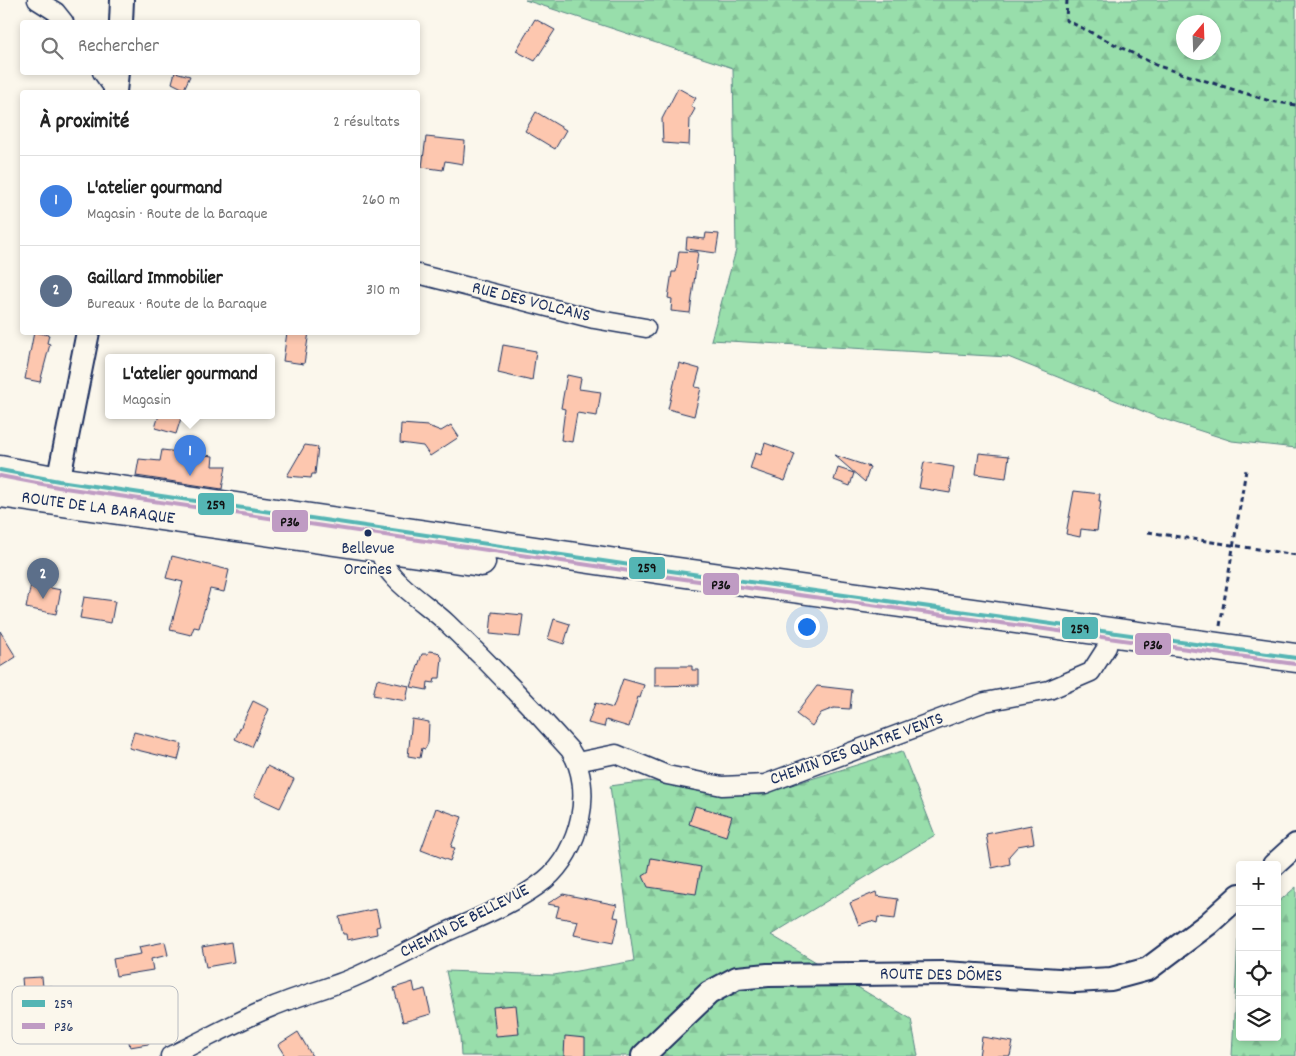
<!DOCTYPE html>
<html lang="fr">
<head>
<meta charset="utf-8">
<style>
  :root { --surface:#fff; --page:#f2f2f2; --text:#222; --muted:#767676; --line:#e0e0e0; --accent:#0f766e }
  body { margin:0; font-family:Dekko,sans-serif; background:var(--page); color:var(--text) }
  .controls { position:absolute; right:15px; bottom:15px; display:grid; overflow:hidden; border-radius:5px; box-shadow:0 2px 8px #0003 }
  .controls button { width:45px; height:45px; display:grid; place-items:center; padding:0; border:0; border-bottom:1px solid var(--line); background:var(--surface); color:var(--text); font:25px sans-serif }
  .compass { position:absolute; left:1176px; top:15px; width:45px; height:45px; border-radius:50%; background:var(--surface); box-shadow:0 2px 8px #0003; rotate:19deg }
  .you { position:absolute; left:806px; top:626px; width:18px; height:18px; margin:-12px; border:4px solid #fff; border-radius:50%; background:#1a73e8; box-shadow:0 0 0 8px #1a73e833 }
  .badge { display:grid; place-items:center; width:32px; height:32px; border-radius:50%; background:var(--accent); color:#fff; font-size:16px; font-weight:700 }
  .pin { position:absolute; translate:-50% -41px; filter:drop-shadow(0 1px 2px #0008) }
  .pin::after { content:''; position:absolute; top:26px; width:18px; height:15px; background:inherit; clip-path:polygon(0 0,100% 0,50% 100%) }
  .popup { position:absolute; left:105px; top:354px; width:170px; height:65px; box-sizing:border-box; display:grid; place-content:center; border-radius:5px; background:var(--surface); filter:drop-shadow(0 1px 4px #0005); font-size:16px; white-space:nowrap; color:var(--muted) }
  .popup b { font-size:19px; color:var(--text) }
  .popup::after { content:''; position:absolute; left:50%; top:100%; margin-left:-10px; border:10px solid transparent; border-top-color:var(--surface) }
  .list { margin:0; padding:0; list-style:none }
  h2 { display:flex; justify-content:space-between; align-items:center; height:65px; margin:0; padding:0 20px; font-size:21px }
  h2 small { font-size:16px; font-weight:400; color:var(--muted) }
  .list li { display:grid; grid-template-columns:32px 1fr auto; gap:15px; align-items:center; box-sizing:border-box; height:90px; padding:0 20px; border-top:1px solid var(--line) }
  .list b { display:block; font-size:19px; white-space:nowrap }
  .list p { margin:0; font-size:16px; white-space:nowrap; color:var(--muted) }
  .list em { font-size:16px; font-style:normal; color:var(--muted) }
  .icon { flex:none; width:28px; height:28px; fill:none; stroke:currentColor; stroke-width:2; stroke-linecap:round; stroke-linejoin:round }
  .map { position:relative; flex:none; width:1296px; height:1056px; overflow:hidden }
  .search { position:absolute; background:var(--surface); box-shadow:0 2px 8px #0003; left:20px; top:20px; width:400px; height:55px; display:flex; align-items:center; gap:12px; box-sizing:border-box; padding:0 18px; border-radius:5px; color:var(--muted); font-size:19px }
  .panel { position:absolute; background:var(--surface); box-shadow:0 2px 8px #0003; left:20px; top:90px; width:400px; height:245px; border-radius:5px }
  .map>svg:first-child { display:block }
</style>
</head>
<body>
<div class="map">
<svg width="1296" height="1056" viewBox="0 0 1296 1056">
  <defs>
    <pattern id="forest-firs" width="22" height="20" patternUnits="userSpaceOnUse" patternTransform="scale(1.25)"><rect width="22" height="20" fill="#98deab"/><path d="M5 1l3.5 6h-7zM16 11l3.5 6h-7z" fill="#82bf96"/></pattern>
  </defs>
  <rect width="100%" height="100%" fill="#fbf7ec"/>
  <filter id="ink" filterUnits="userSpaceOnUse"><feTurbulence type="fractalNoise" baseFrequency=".02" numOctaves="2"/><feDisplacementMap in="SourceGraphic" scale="10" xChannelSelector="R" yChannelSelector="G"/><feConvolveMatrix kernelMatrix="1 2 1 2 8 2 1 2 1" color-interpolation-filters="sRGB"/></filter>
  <g filter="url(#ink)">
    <path fill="url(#forest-firs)" stroke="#5a8684" fill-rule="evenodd" d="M525,0h771v448l-64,-7 -75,-24 -149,-60 -297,-17 25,-90 -3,-182zM1184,22h30v30h-30z
      M902,751l33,84 -164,100 140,84 7,37h-457l-1,-20 -14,-65 108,4 80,-14 -24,-175 37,-5 112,14z
      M1296,887v169h-64l6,-117 2,-2v100h37v-134z"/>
    <path fill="#fdc7af" stroke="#1b2f5e" d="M535,19l20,11 -20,31 -19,-10z
      M175,72l15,4 -6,13 -12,-6z
      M678,88l18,10 -5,8 4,3 -5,9 -1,27 -26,-2 -1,-24z
      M536,112l30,18 -11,19 -30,-18z
      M426,137l39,4 -2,23 -18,-3 -2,9 -21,-3z
      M706,233l13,1 -3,19 -30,-4 1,-12 18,2z
      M679,251l19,1 -8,61 -19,-2 1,-12 -4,-1 4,-26h4z
      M34,332l15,3 -2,8 3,1 -10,38 -15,-3z
      M287,332h22l-5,32 -21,-3z
      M503,345l33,6 -4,30 -34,-8z
      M679,363l21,6 -5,18 6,1 -7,28 -26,-7z
      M567,375l14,3 -2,11 22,3 -4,24 -20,-3 -5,29 -11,-2 4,-31 -4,-1z
      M159,415h23l-6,19 -21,-6z
      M401,424l27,2 13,5 10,-6 8,12 -29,19 -7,-10 -23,-3z
      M765,443l30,11 -10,27 -35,-12 5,-16 6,2z
      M305,445l13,2 -3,27h-3l-1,4 -24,-2z
      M162,450l51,6 -1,10h14l-4,23 -86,-13 3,-17 21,2z
      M979,453l30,3 -3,22 -30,-4z
      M834,455l36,12 -5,15z
      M924,462l30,5 -4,26 -31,-5z
      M838,468l16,5 -4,13 -16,-6z
      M1074,491l26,3 -1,7h2l-4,30 -16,-2 -1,8 -14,-3z
      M172,556l57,14 -5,22 -14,-3 -11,39 -5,-1 -3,8 -21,-5 13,-48 -17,-4z
      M31,584l30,6 -5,24 -30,-6z
      M84,597l31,4 -4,22 -31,-5z
      M492,612l31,3 -3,22 -30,-3z
      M554,619l16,5 -6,20 -16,-5z
      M0,631l16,26 -16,10z
      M429,651l8,1 5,5 -2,21h-5l-1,5 -6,-1 -1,8 -16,-3 11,-33h6z
      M655,666h37v4h7v15l-44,1z
      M377,679l32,7 -3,15 -33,-6z
      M623,679l21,6 -4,13 -2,-1 -9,30 -23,-7 -2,7 -16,-4 7,-20 18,5z
      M817,686l35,4 -2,19 -16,-1 -13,5 -9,13 -16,-12z
      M253,701l16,8 -17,38 -17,-8z
      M412,719l17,3 -1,21 -3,6 -3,-1 -2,10 -12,-2z
      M134,732l48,12 -4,16 -49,-12z
      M267,766l27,13 -14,29 -26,-12z
      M695,806l37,10 -6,20 -37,-12z
      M436,808l26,9 -11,30 4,1 -5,13 -29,-11z
      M1031,825l3,18 -16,3 -9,10 1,8 -18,4 -6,-34z
      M651,858l50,9 -5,27 -48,-7 -5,-11 5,-3z
      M876,892l1,4 21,3 -3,20 -17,-2 -1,6 -6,-2 -12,4 -9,-22z
      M563,894l54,11 -3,12 5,1 -6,25 -39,-8 4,-14 -22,-4 3,-11 -12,-2z
      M376,909l4,17 -4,1 1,7 -30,6 -1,-6h-3l-4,-17z
      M165,942l3,13 -17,4 2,11 -37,6 -3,-17 28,-5 -2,-7z
      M231,942l3,20 -28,5 -4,-20z
      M42,977l1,10 9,-1 1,21 -18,2 -1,-9 -10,1 -2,-23z
      M413,982l2,10 10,-3 6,25 -28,8 -9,-34z
      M516,1005l3,29 -23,2 -3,-29z
      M168,1013l4,22 -21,4 -3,5 -18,3 -5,-26z
      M298,1032l14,24h-27l-7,-11z
      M565,1036l20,2v18h-21z
      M982,1037l31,5 -3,14h-31z"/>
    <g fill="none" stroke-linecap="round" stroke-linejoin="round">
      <defs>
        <path id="minor" d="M37,0l19,12 8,10
          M102,72l13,18
          M418,274l176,45 52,9
          M577,762l39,-8 51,21 55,11 43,-2 220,-82 64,-12 42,-18 16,-25 3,-15
          M170,1056c34,-16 67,-35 102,-49 28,-12 58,-19 85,-31 29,-13 57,-28 85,-42 35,-16 73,-30 103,-54 35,-29 50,-92 25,-130 -40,-45 -80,-86 -123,-127 -16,-15 -42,-32 -55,-48 -8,-9 -13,-23 -14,-35"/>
        <path id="tertiary" d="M121,22l1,-22
          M115,92l2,-20
          M55,497l33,-165
          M1274,865l22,-20
          M643,1056l66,-63 28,-15 31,-3 176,-2 131,8 36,-2 37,-10 60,-45 32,-29"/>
        <path id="primary" d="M0,470l59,11 612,90 625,87
          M0,493l481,69"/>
      </defs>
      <use href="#minor" stroke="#1b2f5e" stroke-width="21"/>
      <use href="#tertiary" stroke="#1b2f5e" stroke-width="26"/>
      <use href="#primary" stroke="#1b2f5e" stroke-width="31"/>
      <path stroke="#1b2f5e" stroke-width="3" stroke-dasharray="5 4" stroke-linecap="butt" d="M1067,0l-1,20 92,46 112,35 26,4
        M1148,532l148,23
        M1220,626l26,-156"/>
      <use href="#minor" stroke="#fbf7ec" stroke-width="18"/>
      <use href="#tertiary" stroke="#fbf7ec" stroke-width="22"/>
      <use href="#primary" stroke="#fbf7ec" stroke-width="28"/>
      <defs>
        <path id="bus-1" d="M0,470l59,11 612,90 625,87"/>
        <path id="bus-2" d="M0,476l58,11 612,90 625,87"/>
      </defs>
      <use href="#bus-1" stroke="#fbf7ec" stroke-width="8"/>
      <use href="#bus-2" stroke="#fbf7ec" stroke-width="8"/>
      <use href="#bus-1" stroke="#54b5b4" stroke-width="4"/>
      <use href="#bus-2" stroke="#bf9bc3" stroke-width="4"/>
    </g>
  </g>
  <circle fill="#1b2f5e" stroke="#fbf7ec" stroke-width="2" cx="368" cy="533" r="4.5"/>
  <g text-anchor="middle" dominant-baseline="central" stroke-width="4" stroke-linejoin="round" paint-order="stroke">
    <g font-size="17" fill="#1b2f5e" stroke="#fbf7ec">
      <text x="368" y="550">Bellevue<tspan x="368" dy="21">Orcines</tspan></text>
    </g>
    <g font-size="18" fill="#1b2f5e" stroke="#fbf7ec">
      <text transform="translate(531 303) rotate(14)">RUE DES VOLCANS</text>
      <text transform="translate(98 509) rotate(8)">ROUTE DE LA BARAQUE</text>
      <text transform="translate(857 750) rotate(-20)">CHEMIN DES QUATRE VENTS</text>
      <text transform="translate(465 922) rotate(-27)">CHEMIN DE BELLEVUE</text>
      <text transform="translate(941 976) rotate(1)">ROUTE DES DÔMES</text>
    </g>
  </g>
  <rect x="12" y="986" width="166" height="58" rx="8" fill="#fbf7ec" stroke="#b8bbc1" stroke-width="1"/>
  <rect x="22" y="1000" width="23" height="7" fill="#54b5b4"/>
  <rect x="22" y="1023" width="23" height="6" fill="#bf9bc3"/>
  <g font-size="14" fill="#1b2f5e">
    <text x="54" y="1008">259</text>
    <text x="54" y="1031">P36</text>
  </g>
  <g stroke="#fbf7ec" stroke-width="2">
    <rect x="197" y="492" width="38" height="24" rx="5" fill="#54b5b4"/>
    <rect x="271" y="509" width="38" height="24" rx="5" fill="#bf9bc3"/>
    <rect x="628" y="556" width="38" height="24" rx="5" fill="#54b5b4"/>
    <rect x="702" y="572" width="38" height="24" rx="5" fill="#bf9bc3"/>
    <rect x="1061" y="616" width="38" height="24" rx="5" fill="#54b5b4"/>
    <rect x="1134" y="632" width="38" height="24" rx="5" fill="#bf9bc3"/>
  </g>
  <g font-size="14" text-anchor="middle" font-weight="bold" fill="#111">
    <text x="216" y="509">259</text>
    <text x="290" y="526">P36</text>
    <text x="647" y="572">259</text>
    <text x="721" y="589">P36</text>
    <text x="1080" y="633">259</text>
    <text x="1153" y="649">P36</text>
  </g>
</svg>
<div class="controls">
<button>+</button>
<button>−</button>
<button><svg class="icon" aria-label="locate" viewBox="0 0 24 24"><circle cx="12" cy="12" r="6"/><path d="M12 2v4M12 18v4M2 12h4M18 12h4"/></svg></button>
<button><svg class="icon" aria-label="layers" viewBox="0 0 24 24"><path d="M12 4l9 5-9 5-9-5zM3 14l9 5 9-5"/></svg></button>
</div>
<svg class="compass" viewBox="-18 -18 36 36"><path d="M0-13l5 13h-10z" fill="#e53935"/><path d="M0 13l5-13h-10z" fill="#767676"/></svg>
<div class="you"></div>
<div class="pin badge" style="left:190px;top:476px;background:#3f7fe0">1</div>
<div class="popup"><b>L'atelier gourmand</b>Magasin</div>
<div class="pin badge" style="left:43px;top:599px;background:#5c6f8a">2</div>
<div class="search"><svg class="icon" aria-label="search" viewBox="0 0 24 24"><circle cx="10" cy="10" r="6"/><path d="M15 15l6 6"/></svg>Rechercher</div>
<section class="panel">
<h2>À proximité<small>2 résultats</small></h2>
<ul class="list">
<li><span class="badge" style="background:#3f7fe0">1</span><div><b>L'atelier gourmand</b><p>Magasin · Route de la Baraque</p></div><em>260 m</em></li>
<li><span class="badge" style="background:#5c6f8a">2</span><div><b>Gaillard Immobilier</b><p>Bureaux · Route de la Baraque</p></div><em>310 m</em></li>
</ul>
</section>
</div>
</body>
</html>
